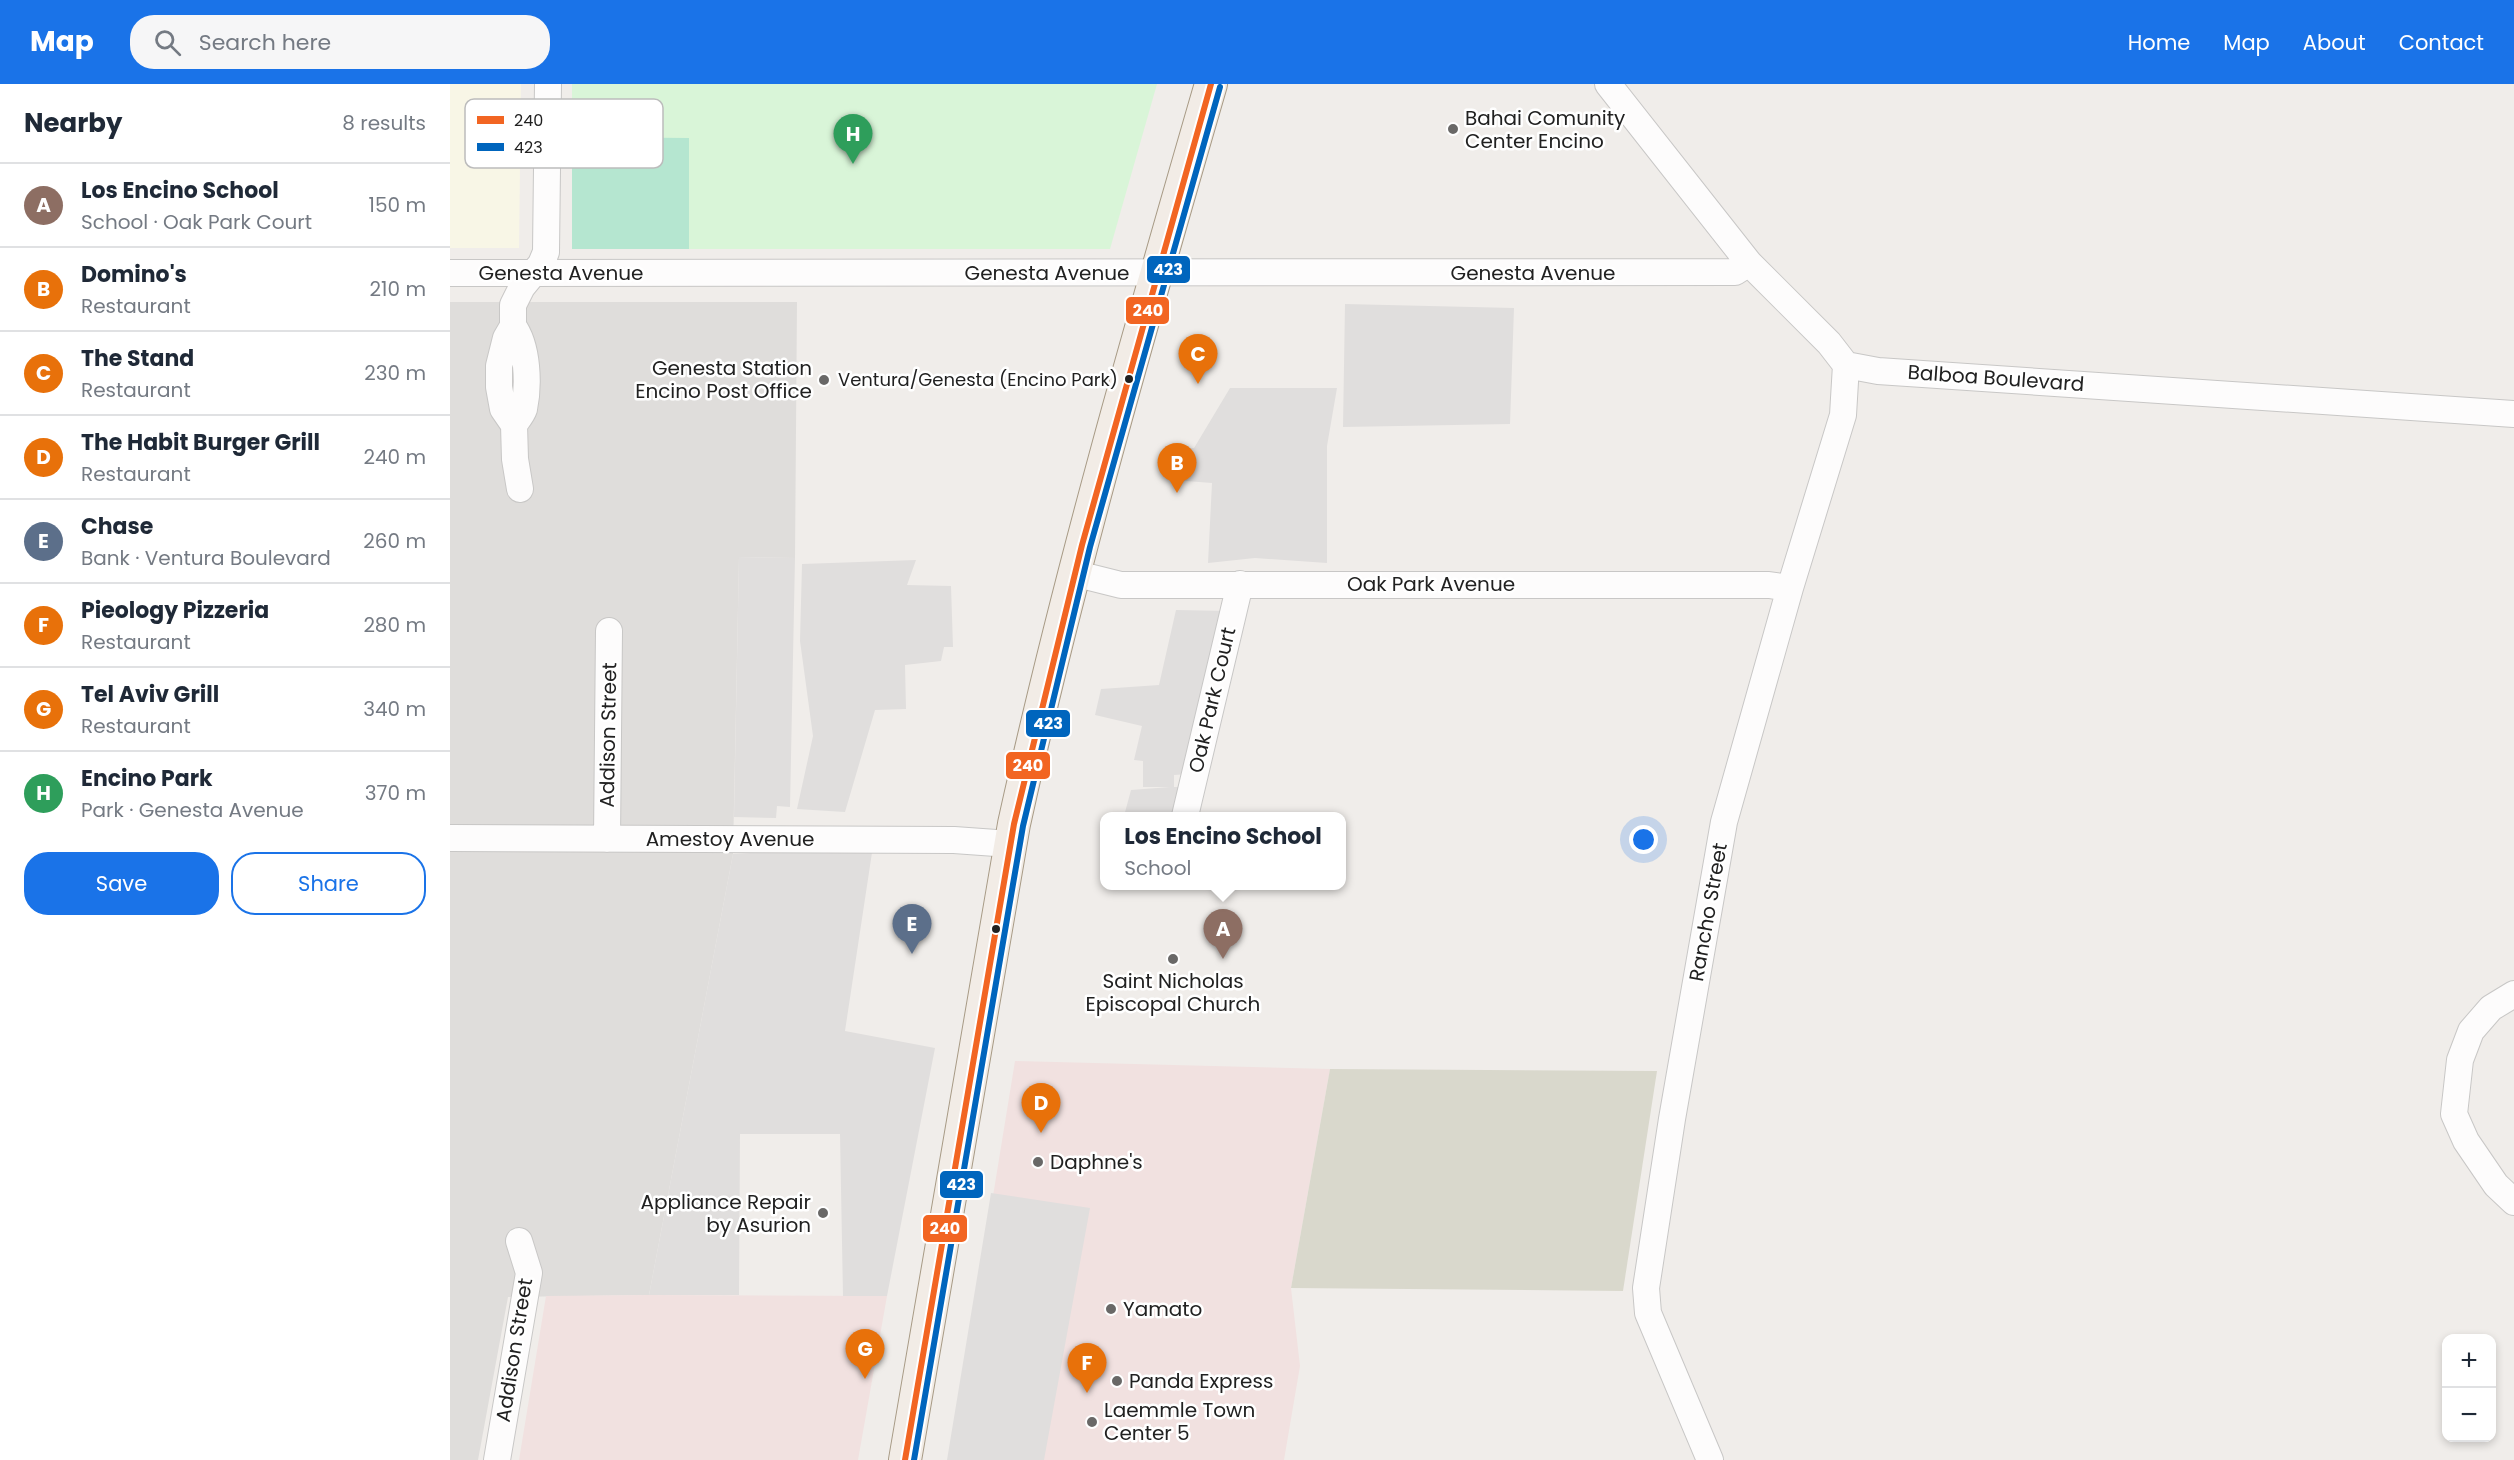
<!DOCTYPE html>
<html lang="en">
<head>
<meta charset="utf-8">
<style>
  :root { --surface:#fff; --page:#f6f6f7; --text:#1f2937; --muted:#747a83; --line:#e0e1e3; --accent:#1a73e8 }
  body { margin:0; font-family:Poppins,sans-serif; background:var(--page); color:var(--text) }
  .controls { position:absolute; right:18px; bottom:18px; display:grid; overflow:hidden; border-radius:12px; box-shadow:0 3px 9px #0003 }
  .controls button { width:54px; height:54px; display:grid; place-items:center; padding:0; border:0; border-bottom:2px solid var(--line); background:var(--surface); color:var(--text); font:30px sans-serif }
  .you { position:absolute; left:1194px; top:756px; width:21px; height:21px; margin:-15px; border:4px solid #fff; border-radius:50%; background:#1a73e8; box-shadow:0 0 0 9px #1a73e833 }
  .badge { display:grid; place-items:center; width:39px; height:39px; border-radius:50%; background:var(--accent); color:#fff; font-size:20px; font-weight:700 }
  .pin { position:absolute; translate:-50% -50px; filter:drop-shadow(0 2px 3px #0008) }
  .pin::after { content:''; position:absolute; top:32px; width:21px; height:18px; background:inherit; clip-path:polygon(0 0,100% 0,50% 100%) }
  .popup { position:absolute; left:650px; top:728px; width:246px; height:78px; box-sizing:border-box; display:grid; place-content:center; border-radius:12px; background:var(--surface); filter:drop-shadow(0 2px 4px #0005); font-size:20px; white-space:nowrap; color:var(--muted) }
  .popup b { font-size:22px; color:var(--text) }
  .popup::after { content:''; position:absolute; left:50%; top:100%; margin-left:-12px; border:12px solid transparent; border-top-color:var(--surface) }
  .list { margin:0; padding:0; list-style:none }
  h2 { display:flex; justify-content:space-between; align-items:center; height:78px; margin:0; padding:0 24px; font-size:26px }
  h2 small { font-size:20px; font-weight:400; color:var(--muted) }
  .list li { display:grid; grid-template-columns:39px 1fr auto; gap:18px; align-items:center; box-sizing:border-box; height:84px; padding:0 24px; border-top:2px solid var(--line) }
  .list b { display:block; font-size:22px; white-space:nowrap }
  .list p { margin:0; font-size:20px; white-space:nowrap; color:var(--muted) }
  .list em { font-size:20px; font-style:normal; color:var(--muted) }
  .actions { display:flex; gap:12px; padding:18px 24px }
  .actions a { flex:1; padding:14px 0; border:2px solid var(--accent); border-radius:24px; text-align:center; font-size:21px; color:var(--accent) }
  .actions .main { background:var(--accent); color:#fff }
  .icon { flex:none; width:33px; height:33px; fill:none; stroke:currentColor; stroke-width:2; stroke-linecap:round; stroke-linejoin:round }
  .map { position:relative; flex:none; width:2064px; height:1376px; overflow:hidden }
  header { display:flex; align-items:center; gap:36px; box-sizing:border-box; height:84px; padding:0 30px; background:var(--accent); color:#fff }
  header strong { font-size:28px }
  nav { display:flex; gap:33px; margin-inline-start:auto; font-size:21px }
  .search { width:420px; height:54px; background:var(--page); display:flex; align-items:center; gap:15px; box-sizing:border-box; padding:0 21px; border-radius:24px; color:var(--muted); font-size:22px }
  main { display:flex }
  aside { flex:1; background:var(--surface) }
  .map>svg:first-child { display:block }
</style>
</head>
<body>
<header>
<strong>Map</strong>
<div class="search"><svg class="icon" aria-label="search" viewBox="0 0 24 24"><circle cx="10" cy="10" r="6"/><path d="M15 15l6 6"/></svg>Search here</div>
<nav><a>Home</a><a>Map</a><a>About</a><a>Contact</a></nav>
</header>
<main>
<aside>
<h2>Nearby<small>8 results</small></h2>
<ul class="list">
<li><span class="badge" style="background:#8d6e63">A</span><div><b>Los Encino School</b><p>School · Oak Park Court</p></div><em>150 m</em></li>
<li><span class="badge" style="background:#e8710a">B</span><div><b>Domino's</b><p>Restaurant</p></div><em>210 m</em></li>
<li><span class="badge" style="background:#e8710a">C</span><div><b>The Stand</b><p>Restaurant</p></div><em>230 m</em></li>
<li><span class="badge" style="background:#e8710a">D</span><div><b>The Habit Burger Grill</b><p>Restaurant</p></div><em>240 m</em></li>
<li><span class="badge" style="background:#5c6f8a">E</span><div><b>Chase</b><p>Bank · Ventura Boulevard</p></div><em>260 m</em></li>
<li><span class="badge" style="background:#e8710a">F</span><div><b>Pieology Pizzeria</b><p>Restaurant</p></div><em>280 m</em></li>
<li><span class="badge" style="background:#e8710a">G</span><div><b>Tel Aviv Grill</b><p>Restaurant</p></div><em>340 m</em></li>
<li><span class="badge" style="background:#2e9e5b">H</span><div><b>Encino Park</b><p>Park · Genesta Avenue</p></div><em>370 m</em></li>
</ul>
<div class="actions"><a class="main">Save</a><a>Share</a></div>
</aside>
<div class="map">
<svg width="2064" height="1376" viewBox="0 0 2064 1376">
  <rect width="100%" height="100%" fill="#f0edea"/>
  <path fill="#dfdddb" d="M0,218h347l-2,256 -56,-1 -6,297 -84,441 -141,2 -30,163h-28z"/>
  <path fill="#f1e1e0" d="M565,977l315,8 -39,219 9,78 -16,94h-334z
    M199,1211l238,1 -29,164h-339l27,-164z"/>
  <path fill="#f8f6e6" d="M0,0h71l-2,164h-69z"/>
  <path fill="#d9d8cc" d="M880,985l327,2 -34,220 -332,-3z"/>
  <path fill="#d9f5d8" d="M122,0h585l-47,165h-538z"/>
  <path fill="#b5e6d0" d="M122,53l117,1v111h-117z"/>
  <path fill="#e0dedd" d="M895,220l169,4 -4,116 -167,3z
    M780,304h107l-10,58v117l-72,-5 -47,5 4,-80 -39,-3 5,-31 16,-1z
    M289,473l56,1 -5,249 -13,-1 -1,12 -42,-1z
    M466,476l-9,25 44,1 2,61h-9l-3,14 -36,4 1,44 -31,1 -30,102 -48,-3 16,-73 -13,-95 2,-77z
    M726,526l53,1 -41,163 -14,1v12h11l-7,29h-54l7,-26 39,-3h-27v-26l-9,-1 8,-34 -47,-11 6,-26 58,-4z
    M423,762l-28,185 90,17 -48,248h-44l-3,-162h-100l-1,161h-90l84,-441z
    M541,1109l99,15 -46,252h-97z"/>
  <g fill="none" stroke-linecap="round" stroke-linejoin="round">
    <defs>
      <path id="minor" d="M1158,0l141,179 80,80 17,22 32,6 636,43
        M0,189l1285,-1 14,-9
        M63,242c15,20 16,59 11,83 -2,6 -7,11 -10,16
        M70,405l-5,-30 -1,-34 -11,-16 -4,-22v-21l7,-28 7,-12v-21l9,-18 19,-23 5,-12 2,-168
        M623,489l48,12h648l21,3
        M735,732l55,-232
        M0,754l504,2 56,4
        M157,755l2,-208
        M2064,910l-23,14 -20,23 -11,29 -6,54 12,27 30,44 18,17
        M47,1376l32,-187 -10,-32
        M1260,1376l-62,-147 -2,-25 26,-169 52,-297 66,-234 53,-173 3,-50"/>
      <path id="major" d="M455,1376l109,-636c55,-250 126,-495 197,-740"/>
    </defs>
    <use href="#minor" stroke="#c8c7c6" stroke-width="28"/>
    <use href="#major" stroke="#a79a85" stroke-width="34"/>
    <use href="#minor" stroke="#fdfcfc" stroke-width="26"/>
    <use href="#major" stroke="#f2ece6" stroke-width="32"/>
    <defs>
      <path id="bus-1" d="M455,1376l109,-636 68,-279 129,-461"/>
      <path id="bus-2" d="M464,1376l109,-634 67,-279 130,-460"/>
    </defs>
    <use href="#bus-1" stroke="#fff" stroke-width="10"/>
    <use href="#bus-2" stroke="#fff" stroke-width="10"/>
    <use href="#bus-1" stroke="#f26522" stroke-width="6"/>
    <use href="#bus-2" stroke="#0065bd" stroke-width="6"/>
  </g>
  <g fill="#696867" stroke="#fff" stroke-width="2">
    <circle cx="1003" cy="45" r="6"/>
    <circle cx="374" cy="296" r="6"/>
    <circle cx="723" cy="875" r="6"/>
    <circle cx="588" cy="1078" r="6"/>
    <circle cx="373" cy="1129" r="6"/>
    <circle cx="661" cy="1225" r="6"/>
    <circle cx="667" cy="1297" r="6"/>
    <circle cx="642" cy="1338" r="6"/>
  </g>
  <g fill="#212121" stroke="#fff" stroke-width="2">
    <circle cx="679" cy="295" r="5"/>
    <circle cx="546" cy="845" r="5"/>
  </g>
  <g text-anchor="middle" dominant-baseline="central" stroke-width="5" stroke-linejoin="round" paint-order="stroke">
    <g font-size="18" fill="#212121" stroke="#fff" text-anchor="end">
      <text x="668" y="295">Ventura/Genesta (Encino Park)</text>
    </g>
    <g font-size="20" fill="#212121" stroke="#fff" text-anchor="start">
      <text x="1015" y="34">Bahai Comunity<tspan x="1015" dy="23">Center Encino</tspan></text>
      <text x="362" y="284" text-anchor="end">Genesta Station<tspan x="362" dy="23">Encino Post Office</tspan></text>
      <text x="723" y="897" text-anchor="middle">Saint Nicholas<tspan x="723" dy="23">Episcopal Church</tspan></text>
      <text x="600" y="1078">Daphne's</text>
      <text x="361" y="1118" text-anchor="end">Appliance Repair<tspan x="361" dy="23">by Asurion</tspan></text>
      <text x="673" y="1225">Yamato</text>
      <text x="679" y="1297">Panda Express</text>
      <text x="654" y="1326">Laemmle Town<tspan x="654" dy="23">Center 5</tspan></text>
    </g>
    <g font-size="20" fill="#212121" stroke="#fff">
      <text x="111" y="189">Genesta Avenue</text>
      <text x="597" y="189">Genesta Avenue</text>
      <text x="1083" y="189">Genesta Avenue</text>
      <text transform="translate(1546 294) rotate(4)">Balboa Boulevard</text>
      <text x="981" y="500">Oak Park Avenue</text>
      <text transform="translate(762 616) rotate(-77)">Oak Park Court</text>
      <text transform="translate(158 651) rotate(-89)">Addison Street</text>
      <text x="280" y="755">Amestoy Avenue</text>
      <text transform="translate(1258 828) rotate(-80)">Rancho Street</text>
      <text transform="translate(64 1266) rotate(-81)">Addison Street</text>
    </g>
  </g>
  <rect x="15" y="15" width="198" height="69" rx="9" fill="#fff" stroke="#bcbcbc" stroke-width="1.5"/>
  <rect x="27" y="32" width="27" height="8" fill="#f26522"/>
  <rect x="27" y="59" width="27" height="8" fill="#0065bd"/>
  <g font-size="16" fill="#212121">
    <text x="64" y="42">240</text>
    <text x="64" y="69">423</text>
  </g>
  <g stroke="#fff" stroke-width="2">
    <rect x="696" y="171" width="45" height="29" rx="6" fill="#0065bd"/>
    <rect x="675" y="212" width="45" height="29" rx="6" fill="#f26522"/>
    <rect x="575" y="625" width="46" height="29" rx="6" fill="#0065bd"/>
    <rect x="555" y="667" width="46" height="29" rx="6" fill="#f26522"/>
    <rect x="489" y="1086" width="45" height="29" rx="6" fill="#0065bd"/>
    <rect x="472" y="1130" width="46" height="29" rx="6" fill="#f26522"/>
  </g>
  <g font-size="16" text-anchor="middle" font-weight="bold" fill="#fff">
    <text x="718" y="191">423</text>
    <text x="698" y="232">240</text>
    <text x="598" y="645">423</text>
    <text x="578" y="687">240</text>
    <text x="511" y="1106">423</text>
    <text x="495" y="1150">240</text>
  </g>
</svg>
<div class="controls">
<button>+</button>
<button>−</button>
</div>
<div class="you"></div>
<div class="pin badge" style="left:773px;top:875px;background:#8d6e63">A</div>
<div class="popup"><b>Los Encino School</b>School</div>
<div class="pin badge" style="left:727px;top:409px;background:#e8710a">B</div>
<div class="pin badge" style="left:748px;top:300px;background:#e8710a">C</div>
<div class="pin badge" style="left:591px;top:1049px;background:#e8710a">D</div>
<div class="pin badge" style="left:462px;top:870px;background:#5c6f8a">E</div>
<div class="pin badge" style="left:637px;top:1309px;background:#e8710a">F</div>
<div class="pin badge" style="left:415px;top:1295px;background:#e8710a">G</div>
<div class="pin badge" style="left:403px;top:80px;background:#2e9e5b">H</div>
</div>
</main>
</body>
</html>
